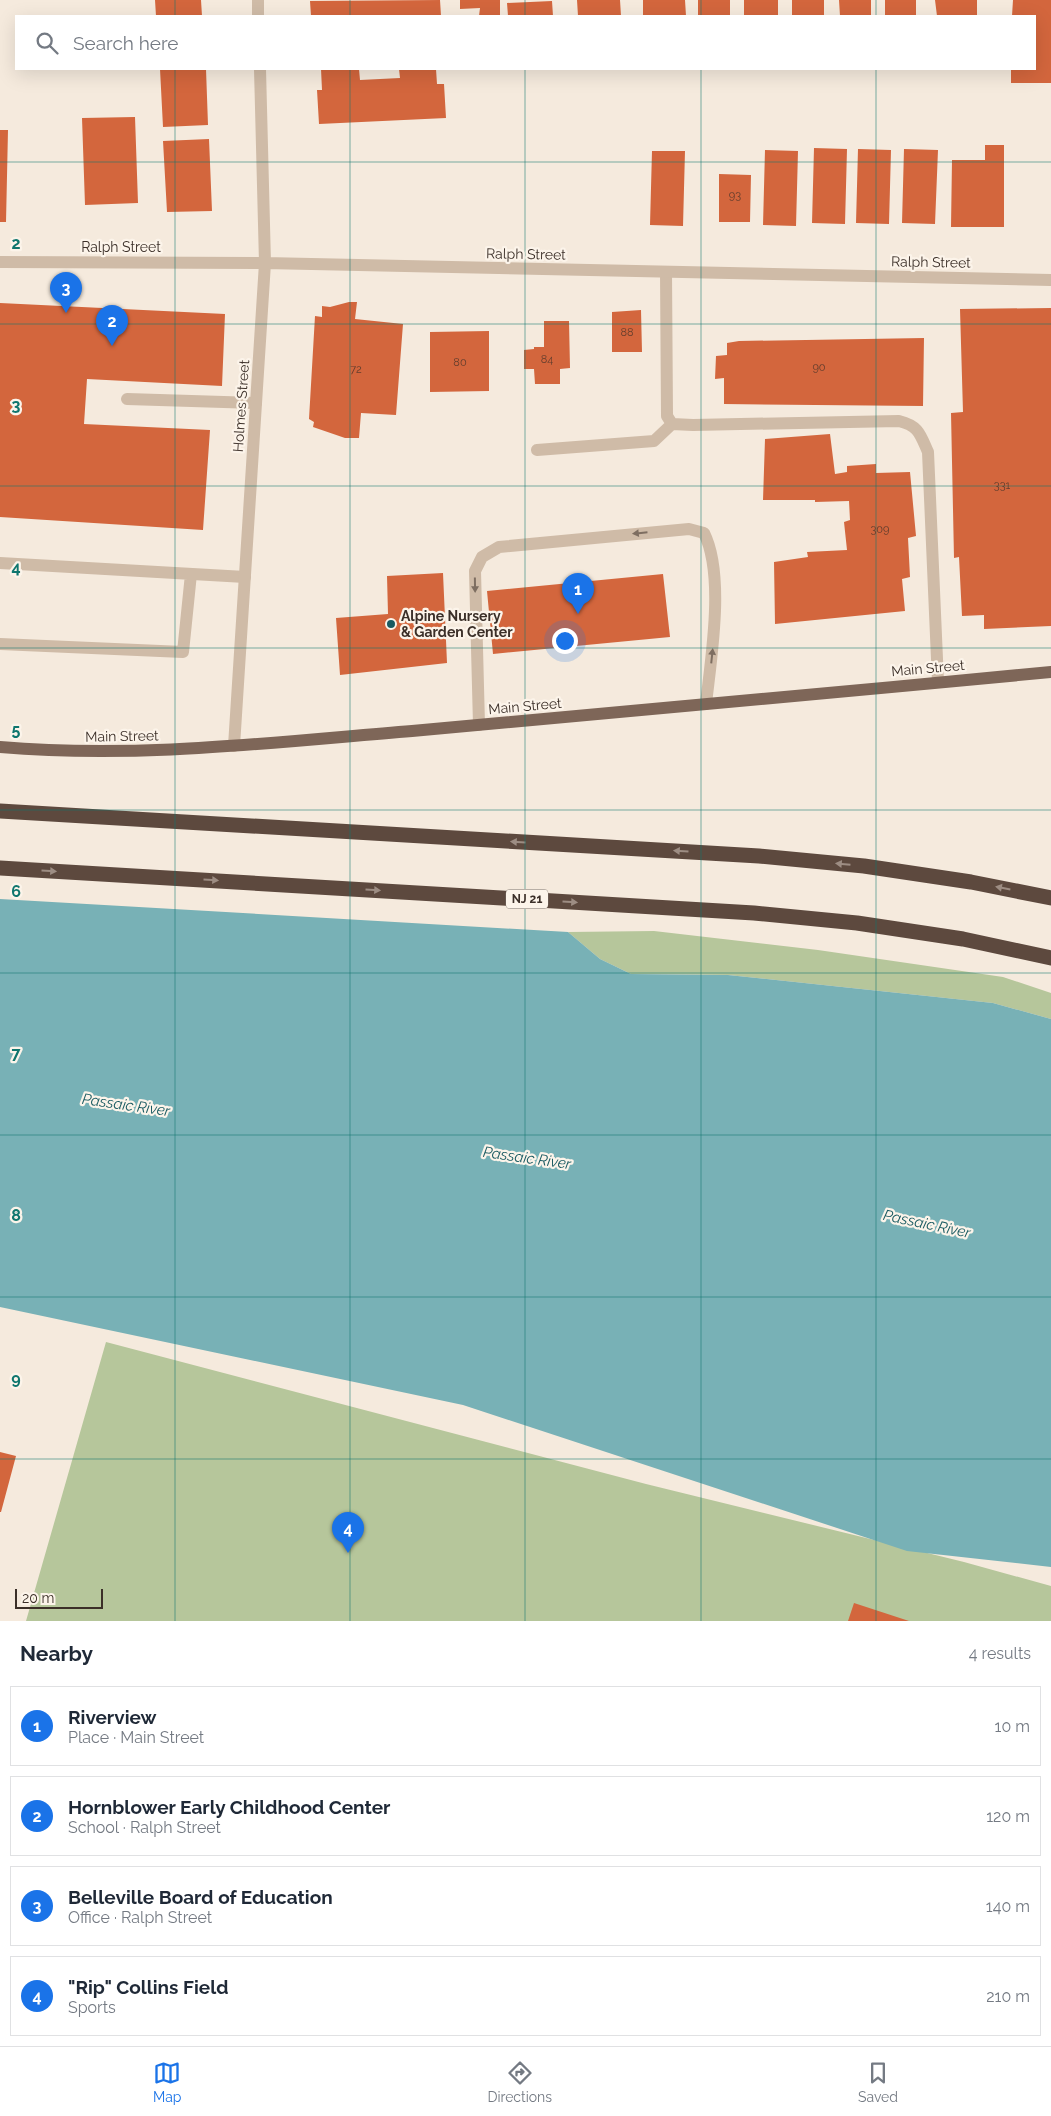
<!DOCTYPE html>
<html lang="en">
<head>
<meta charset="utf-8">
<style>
  :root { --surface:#fff; --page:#f2f2f3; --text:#1f2937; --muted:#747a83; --line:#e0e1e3; --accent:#1a73e8 }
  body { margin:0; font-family:Raleway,sans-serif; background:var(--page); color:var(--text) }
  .scale { position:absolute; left:15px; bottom:12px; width:88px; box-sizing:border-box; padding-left:5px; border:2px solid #3b2f28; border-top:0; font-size:14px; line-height:18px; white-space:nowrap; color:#3b2f28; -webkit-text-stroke:4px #fcf4ea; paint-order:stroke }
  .you { position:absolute; left:564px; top:640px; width:18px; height:18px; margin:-12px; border:4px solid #fff; border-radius:50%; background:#1a73e8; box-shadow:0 0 0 8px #1a73e833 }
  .badge { display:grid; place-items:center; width:32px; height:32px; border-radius:50%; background:var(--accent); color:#fff; font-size:16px; font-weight:700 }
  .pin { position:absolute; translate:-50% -41px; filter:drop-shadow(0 1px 2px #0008) }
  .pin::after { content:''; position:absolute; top:26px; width:18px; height:15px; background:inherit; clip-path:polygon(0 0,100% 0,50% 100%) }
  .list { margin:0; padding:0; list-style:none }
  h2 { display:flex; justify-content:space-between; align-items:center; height:65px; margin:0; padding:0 20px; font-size:21px }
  h2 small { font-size:16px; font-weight:400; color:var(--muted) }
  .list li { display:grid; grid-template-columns:32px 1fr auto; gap:15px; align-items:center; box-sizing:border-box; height:80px; margin:0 10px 10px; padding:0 10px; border:1px solid var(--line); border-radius:0px }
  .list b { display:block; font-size:19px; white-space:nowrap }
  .list p { margin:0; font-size:16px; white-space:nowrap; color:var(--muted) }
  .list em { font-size:16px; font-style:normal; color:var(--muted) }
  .icon { flex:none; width:28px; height:28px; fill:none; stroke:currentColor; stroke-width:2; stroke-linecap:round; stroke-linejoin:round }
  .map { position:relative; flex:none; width:1051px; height:1621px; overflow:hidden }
  .search { position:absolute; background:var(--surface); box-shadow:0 5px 20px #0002; left:15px; right:15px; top:15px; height:55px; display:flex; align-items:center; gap:12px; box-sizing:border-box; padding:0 18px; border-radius:0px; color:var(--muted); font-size:19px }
  .sheet { height:425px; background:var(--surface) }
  nav { display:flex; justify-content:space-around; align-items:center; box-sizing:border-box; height:70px; border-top:1px solid var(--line); background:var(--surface); font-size:14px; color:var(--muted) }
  nav a { display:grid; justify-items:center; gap:2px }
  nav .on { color:var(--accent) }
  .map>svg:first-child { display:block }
</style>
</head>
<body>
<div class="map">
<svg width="1051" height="1621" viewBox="0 0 1051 1621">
  <rect width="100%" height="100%" fill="#f5eadd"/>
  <path fill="#b6c69b" d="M654,931l164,19 185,27 48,16v26l-58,-16 -265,-28 -97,-1 -31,-15 -32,-27z
    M106,1342l540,142 318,78 87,24v35h-1025z"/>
  <path fill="#78b1b6" d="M0,899l568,33 32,27 31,15 97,1 265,28 58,16v548l-144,-16 -444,-146 -463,-98z"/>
  <path fill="#d3663d" d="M155,0h46l1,16h-46z
    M440,0l1,16h-130l-1,-15z
    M460,0h40v16h-21l1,-8 -20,1z
    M577,0h43l1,16h-43z
    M643,0h42l1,16h-43z
    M698,0h32v16h-32z
    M744,0h34v16h-34z
    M792,0h32v16h-32z
    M839,0h32v16h-31z
    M885,0h31v16h-31z
    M935,0h42v16h-40z
    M1013,0h38v83h-40v-14h24v-53h-23z
    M552,1l1,15h-45l-1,-13z
    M160,69h46l2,56 -45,2z
    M321,69h38l1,11 40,-2 -1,-9h37l1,15h7l2,34 -127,6 -2,-34h5z
    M135,117l3,86 -53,2 -3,-87z
    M0,130h8l-2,92h-6z
    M209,139l3,72 -45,1 -4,-71z
    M985,145h19v82h-53l1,-67h33z
    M814,148l33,1 -2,75 -33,-1z
    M858,149l33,1 -2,74 -33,-1z
    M904,149l34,1 -3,74 -33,-1z
    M765,150l33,1 -2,75 -33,-1z
    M652,151h33l-2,75 -33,-1z
    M719,174l32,1 -1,47h-31z
    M349,302h8l-2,17 48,5 -7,91 -35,-2 -2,25h-14l-32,-11 1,-5 -5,-3 6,-103 7,1v-11l8,1z
    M0,303l225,11 -3,72 -135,-7 -3,45 126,6 -7,100 -203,-13z
    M1051,308v318l-67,3v-14l-22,1 -3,-59 -5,1 -3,-145 12,-1 -3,-103z
    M641,310l1,42h-30v-40z
    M544,321h25l1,47 -10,1v15h-25l-1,-15h-10v-19l10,-1v-2h10z
    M489,331v60l-59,1v-60z
    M924,338l-1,68 -199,-2v-26l-9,1 1,-23 11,-1v-12l12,-2z
    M830,434l5,40 12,-2v-6l29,-2v9l34,-1 6,64 -8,2 2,39 -8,2 3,32 -130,13 -1,-62 34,-5 -1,-5 40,-2 -3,-28 6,-2 -1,-19 -34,1v-2h-52l2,-61z
    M443,573l4,90 -107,12 -4,-57 52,-4 -1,-38z
    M663,574l7,63 -177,17 -6,-63z
    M0,1452l16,4 -15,56h-1z
    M854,1603l55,18h-61z"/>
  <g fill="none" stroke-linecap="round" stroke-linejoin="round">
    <path stroke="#cfbba7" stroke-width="12" d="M666,272l1,144 5,8 21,1 206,-4c20,5 21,13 29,31l10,230
      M127,399l129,4
      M537,450l117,-9 18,-17
      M0,563l245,14
      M0,644l183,8 8,-78
      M479,725l-4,-154 7,-14 17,-10 190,-18 15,4c21,42 7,125 2,171"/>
    <path stroke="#cfbba7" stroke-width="12" d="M258,0v16
      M0,262l265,1 786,17
      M234,746l31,-483 -5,-194"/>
    <path stroke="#7e6658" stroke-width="12" d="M0,747c138,12 275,-5 412,-16 213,-18 426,-39 639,-59"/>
    <path stroke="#5d493e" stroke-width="15" d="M0,811l759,45 105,10 107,16 80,16
      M0,868l754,45 103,10 106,16 88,19"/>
  </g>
  <defs><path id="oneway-solid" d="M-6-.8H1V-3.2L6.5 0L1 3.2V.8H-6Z" transform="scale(1.25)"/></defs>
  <g fill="#7e6e61">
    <use href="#oneway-solid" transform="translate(640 533) rotate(174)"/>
    <use href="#oneway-solid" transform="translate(475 585) rotate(89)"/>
    <use href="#oneway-solid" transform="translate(712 656) rotate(-84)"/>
  </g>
  <g fill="#9d8d83">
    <use href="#oneway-solid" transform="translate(518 842) rotate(-177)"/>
    <use href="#oneway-solid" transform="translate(681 851) rotate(-176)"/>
    <use href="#oneway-solid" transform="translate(843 864) rotate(-175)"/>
    <use href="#oneway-solid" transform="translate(49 871) rotate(3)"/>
    <use href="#oneway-solid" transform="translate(211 880) rotate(3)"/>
    <use href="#oneway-solid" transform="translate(1003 888) rotate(-169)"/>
    <use href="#oneway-solid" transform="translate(373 890) rotate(3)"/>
    <use href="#oneway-solid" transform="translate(570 902) rotate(3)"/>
  </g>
  <path fill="none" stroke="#0f766e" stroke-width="1" stroke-opacity="0.55" d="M175,0v16M350,0v16M525,0v16M701,0v16M876,0v16M175,69v1552M350,69v1552M525,69v1552M701,69v1552M876,69v1552M0,162h1051M0,324h1051M0,486h1051M0,648h1051M0,810h1051M0,973h1051M0,1135h1051M0,1297h1051M0,1459h1051"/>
  <circle fill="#195a61" stroke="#fcf4ea" stroke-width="2" cx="391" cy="624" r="5"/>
  <g text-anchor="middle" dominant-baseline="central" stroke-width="4.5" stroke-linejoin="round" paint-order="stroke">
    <g font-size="11" fill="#613d2d">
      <text x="735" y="195">93</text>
      <text x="627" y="332">88</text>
      <text x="547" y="359">84</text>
      <text x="460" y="362">80</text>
      <text x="819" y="367">90</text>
      <text x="356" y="369">72</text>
      <text x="1002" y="485">331</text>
      <text x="880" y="529">309</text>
    </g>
    <rect fill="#fcf4ea" stroke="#756a62" stroke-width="1" x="506" y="889.5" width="42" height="19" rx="4"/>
    <g font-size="12" font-weight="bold" fill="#3b2f28">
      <text x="527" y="899">NJ 21</text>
    </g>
    <g font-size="14" fill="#3b2f28" stroke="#fcf4ea">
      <text x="121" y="247">Ralph Street</text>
      <text transform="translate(526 254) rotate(1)">Ralph Street</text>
      <text transform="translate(931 262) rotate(1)">Ralph Street</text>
      <text transform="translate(241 406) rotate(-86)">Holmes Street</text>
      <text transform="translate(928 668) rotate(-5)">Main Street</text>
      <text transform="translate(525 706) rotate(-5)">Main Street</text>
      <text transform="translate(122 736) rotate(-1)">Main Street</text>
    </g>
    <g font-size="14" font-weight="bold" fill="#3b2f28" stroke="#fcf4ea" text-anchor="start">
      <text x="401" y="616">Alpine Nursery<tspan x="401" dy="16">&amp; Garden Center</tspan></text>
    </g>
    <g font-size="15" font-style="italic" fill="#195a61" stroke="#fcf4ea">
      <text transform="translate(126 1105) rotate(8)">Passaic River</text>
      <text transform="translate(527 1158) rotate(8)">Passaic River</text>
      <text transform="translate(927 1224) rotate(12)">Passaic River</text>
    </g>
  </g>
  <g font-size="16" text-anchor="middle" font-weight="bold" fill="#0f766e" stroke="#fcf4ea" stroke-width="4.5" stroke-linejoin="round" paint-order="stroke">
    <text x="16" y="249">2</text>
    <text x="16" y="411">3</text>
    <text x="16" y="573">4</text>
    <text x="16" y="735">5</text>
    <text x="16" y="897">6</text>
    <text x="16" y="1059">7</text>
    <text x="16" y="1221">8</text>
    <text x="16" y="1384">9</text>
  </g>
</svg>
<div class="scale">20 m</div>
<div class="you"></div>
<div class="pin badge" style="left:578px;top:614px">1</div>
<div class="pin badge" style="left:112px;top:346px">2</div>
<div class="pin badge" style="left:66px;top:313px">3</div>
<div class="pin badge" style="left:348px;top:1553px">4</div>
<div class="search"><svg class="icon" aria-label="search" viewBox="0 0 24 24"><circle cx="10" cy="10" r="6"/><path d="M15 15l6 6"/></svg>Search here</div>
</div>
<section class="sheet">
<h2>Nearby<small>4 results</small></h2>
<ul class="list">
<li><span class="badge">1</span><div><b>Riverview</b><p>Place · Main Street</p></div><em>10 m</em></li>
<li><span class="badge">2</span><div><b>Hornblower Early Childhood Center</b><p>School · Ralph Street</p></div><em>120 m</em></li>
<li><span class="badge">3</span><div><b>Belleville Board of Education</b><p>Office · Ralph Street</p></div><em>140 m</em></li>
<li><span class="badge">4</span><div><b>&quot;Rip&quot; Collins Field</b><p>Sports</p></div><em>210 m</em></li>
</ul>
</section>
<nav>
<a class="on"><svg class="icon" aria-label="map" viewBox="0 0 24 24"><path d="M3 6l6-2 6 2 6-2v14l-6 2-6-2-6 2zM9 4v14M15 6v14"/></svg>Map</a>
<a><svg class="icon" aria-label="directions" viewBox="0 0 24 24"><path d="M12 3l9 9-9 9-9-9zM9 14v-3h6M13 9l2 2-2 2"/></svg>Directions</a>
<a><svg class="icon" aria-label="saved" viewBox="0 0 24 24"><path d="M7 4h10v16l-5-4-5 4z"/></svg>Saved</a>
</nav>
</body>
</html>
